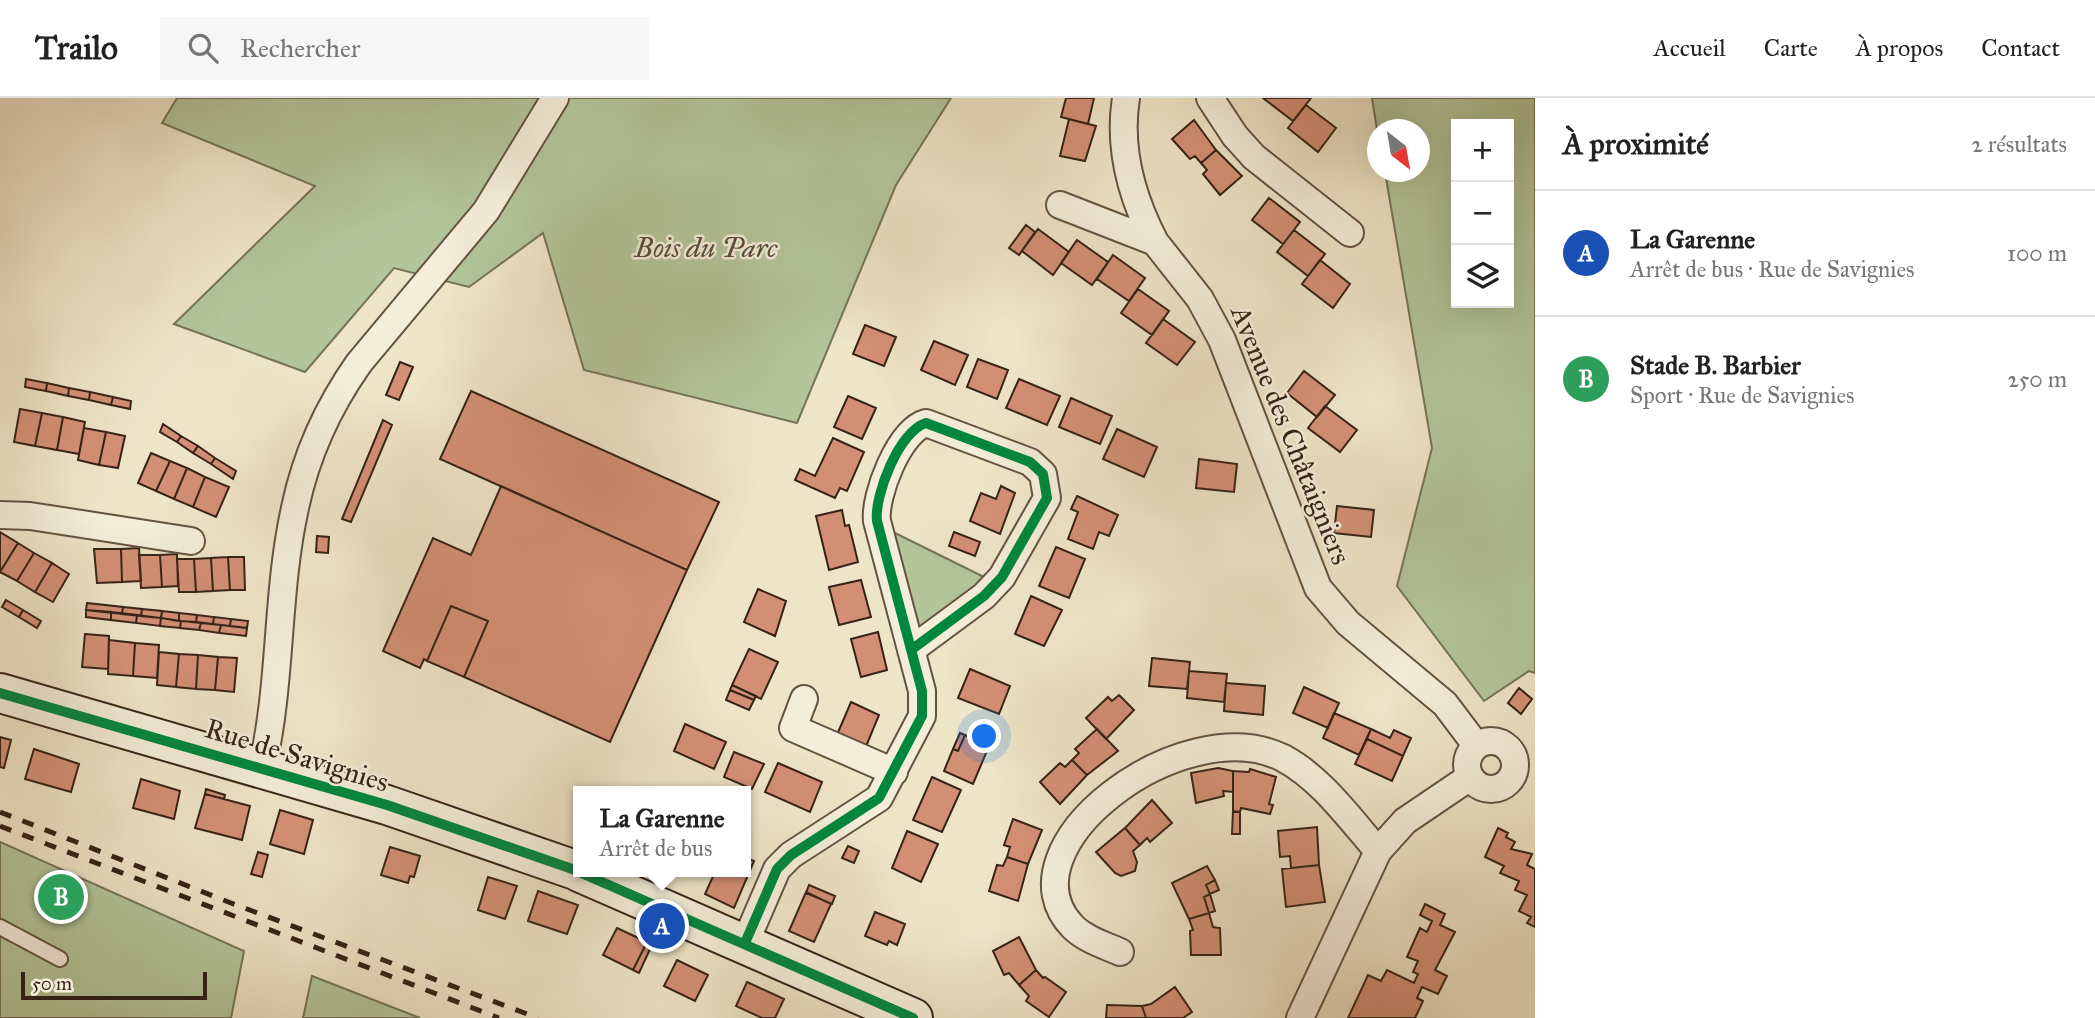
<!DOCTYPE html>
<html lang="fr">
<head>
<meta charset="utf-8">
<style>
  :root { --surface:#fff; --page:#f6f6f6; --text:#222; --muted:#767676; --line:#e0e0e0; --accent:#8f2418 }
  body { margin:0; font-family:"IM FELL Great Primer",serif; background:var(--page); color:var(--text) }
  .controls { position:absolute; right:21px; top:21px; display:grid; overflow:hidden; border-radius:0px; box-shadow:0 7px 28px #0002 }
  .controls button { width:63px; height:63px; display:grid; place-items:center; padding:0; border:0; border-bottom:2px solid var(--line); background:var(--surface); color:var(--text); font:35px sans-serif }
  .compass { position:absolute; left:1367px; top:21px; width:63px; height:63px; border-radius:50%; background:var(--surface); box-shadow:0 7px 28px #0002; rotate:149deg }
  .scale { position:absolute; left:21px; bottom:18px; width:186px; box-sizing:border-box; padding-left:7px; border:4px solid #372316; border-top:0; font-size:19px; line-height:24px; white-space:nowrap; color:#372316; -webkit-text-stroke:5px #f4edda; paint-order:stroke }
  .you { position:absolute; left:985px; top:639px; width:24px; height:24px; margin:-18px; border:5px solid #fff; border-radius:50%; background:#1a73e8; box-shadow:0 0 0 10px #1a73e833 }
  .badge { display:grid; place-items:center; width:46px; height:46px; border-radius:50%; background:var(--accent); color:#fff; font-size:23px; font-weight:700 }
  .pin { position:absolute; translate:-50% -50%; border:4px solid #fff; box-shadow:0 2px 7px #0006 }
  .popup { position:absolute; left:573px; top:688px; width:178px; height:91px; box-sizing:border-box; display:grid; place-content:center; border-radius:0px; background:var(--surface); filter:drop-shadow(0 2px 5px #0005); font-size:23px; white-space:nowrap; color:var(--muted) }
  .popup b { font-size:26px; color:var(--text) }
  .popup::after { content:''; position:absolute; left:50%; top:100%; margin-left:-14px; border:14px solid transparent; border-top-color:var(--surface) }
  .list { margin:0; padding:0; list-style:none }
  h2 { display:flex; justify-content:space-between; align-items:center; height:91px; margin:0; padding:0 28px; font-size:30px }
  h2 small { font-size:23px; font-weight:400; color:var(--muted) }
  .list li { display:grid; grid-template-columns:46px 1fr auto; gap:21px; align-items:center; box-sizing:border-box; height:126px; padding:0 28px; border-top:2px solid var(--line) }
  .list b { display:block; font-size:26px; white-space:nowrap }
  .list p { margin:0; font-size:23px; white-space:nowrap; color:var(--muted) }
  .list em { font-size:23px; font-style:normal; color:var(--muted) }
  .icon { flex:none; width:38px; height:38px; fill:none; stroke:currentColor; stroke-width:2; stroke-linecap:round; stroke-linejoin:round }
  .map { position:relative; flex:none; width:1535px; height:920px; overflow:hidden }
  header { display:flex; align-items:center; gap:42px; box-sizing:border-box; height:98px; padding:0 35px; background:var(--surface); border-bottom:2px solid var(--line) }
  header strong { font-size:33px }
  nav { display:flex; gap:38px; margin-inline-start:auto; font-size:24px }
  .search { width:490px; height:63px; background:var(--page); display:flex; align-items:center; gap:18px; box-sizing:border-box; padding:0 24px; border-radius:0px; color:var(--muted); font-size:26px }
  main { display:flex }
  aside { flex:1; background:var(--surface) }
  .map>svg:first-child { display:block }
</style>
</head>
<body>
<header>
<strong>Trailo</strong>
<div class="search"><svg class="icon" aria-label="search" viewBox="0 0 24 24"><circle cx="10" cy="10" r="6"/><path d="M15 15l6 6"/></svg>Rechercher</div>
<nav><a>Accueil</a><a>Carte</a><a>À propos</a><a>Contact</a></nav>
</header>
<main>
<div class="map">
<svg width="1535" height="920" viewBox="0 0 1535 920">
  <rect width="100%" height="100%" fill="#eee4c6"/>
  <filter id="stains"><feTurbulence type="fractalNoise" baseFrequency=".00286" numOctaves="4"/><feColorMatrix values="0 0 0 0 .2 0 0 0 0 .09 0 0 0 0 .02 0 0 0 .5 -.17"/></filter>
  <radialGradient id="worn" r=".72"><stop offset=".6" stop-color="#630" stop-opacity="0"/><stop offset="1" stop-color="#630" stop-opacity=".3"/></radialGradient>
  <path fill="#b3c599" stroke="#757458" stroke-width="2" fill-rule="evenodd" d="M177,0h774l-55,87 -99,238 -213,-53 -41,-137 -74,54 -75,-19 -89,104 -131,-48 141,-138 -153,-63z
    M1372,0h163v575l-6,-2 -45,30 -87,-115 35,-138 -47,-276h35v-42h-43zM1509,26v179h-53v-179z
    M891,433l95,47 -68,51z
    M0,744l244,109 -13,67h-231z
    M312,878l108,42h-117z"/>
  <path fill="#d38f76" stroke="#372316" stroke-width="2" d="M1066,0h28l-6,26 -27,-7z
    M1263,0h48l-18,23z
    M1306,7l30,23 -18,24 -30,-24z
    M1069,21l27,7 -11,35 -25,-5z
    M1194,22l22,30 -15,13 -6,-7 -5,3 -18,-20z
    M1216,52l26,26 -22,19 -17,-21 4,-4 -6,-7z
    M1269,100l31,24 -17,22 -31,-24z
    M1026,127l9,7 -16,23 -10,-7z
    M1038,131l31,23 -16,23 -31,-24z
    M1294,132l31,24 -17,22 -31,-24z
    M1077,142l31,22 -16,23 -31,-22z
    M1113,157l32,23 -16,23 -32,-22z
    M1320,162l30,24 -17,24 -31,-24z
    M1138,191l31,22 -17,24 -31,-22z
    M1163,221l32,23 -18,23 -31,-22z
    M865,227l31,12 -12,29 -31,-12z
    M934,243l34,14 -13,30 -34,-15z
    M978,261l30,11 -11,29 -30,-12z
    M400,264l13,5 -14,33 -13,-5z
    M1304,273l31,24 -18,22 -30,-24z
    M26,281l21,4 -1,8 -21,-4z
    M1019,281l41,17 -13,29 -41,-17z
    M47,285l22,5 -1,8 -22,-5z
    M69,290l21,4 -1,8 -21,-4z
    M471,293l248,111 -32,68 -247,-111z
    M90,294l23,5 -2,8 -22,-5z
    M848,298l28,12 -14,31 -28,-12z
    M113,299l18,4 -1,8 -19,-4z
    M1071,300l41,18 -12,28 -41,-17z
    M1325,308l32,24 -17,22 -32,-24z
    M20,311l22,4 -7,33 -21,-4z
    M42,315l21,4 -6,33 -22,-4z
    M63,319l22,5 -6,32 -22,-4z
    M383,322l9,5 -41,97 -9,-3z
    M163,326l18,12 -4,6 -17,-10z
    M84,330l22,4 -7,33 -21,-5z
    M1117,331l40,18 -13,30 -41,-18z
    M106,334l19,4 -7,32 -19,-3z
    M181,338l17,10 -5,7 -16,-11z
    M833,340l31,14 -17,39 -7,-3 -5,10 -40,-18 5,-11 15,7z
    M198,348l17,12 -4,6 -18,-11z
    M151,355l19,8 -14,30 -18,-8z
    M215,360l21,13 -3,8 -22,-15z
    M1199,361l38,5 -3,28 -38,-4z
    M170,363l17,7 -13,31 -18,-8z
    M187,370l18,9 -12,30 -19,-8z
    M205,379l24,10 -13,30 -23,-10z
    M501,388l186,84 -77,172 -146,-65 24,-56 -37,-15 -24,55 -3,-2 -4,9 -37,-17 50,-113 38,17z
    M1001,388l14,7 -15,41 -30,-13 11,-28 15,6z
    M1077,398l41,19 -9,21 -10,-4 -6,17 -25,-10 10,-27 -7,-3z
    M1337,408l37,4 -3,27 -37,-4z
    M842,412l3,16 4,-1 9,37 -29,8 -13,-54z
    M0,434l18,11 -18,29z
    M954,434l26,10 -5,14 -26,-10z
    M317,438l12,1 -1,16 -12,-1z
    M18,445l16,10 -17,28 -17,-9z
    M1056,449l29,12 -16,39 -30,-12z
    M139,450l2,33 -19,1 -1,-33z
    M94,451h27l1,33 -25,1z
    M34,455l18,10 -17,29 -18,-11z
    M177,456l1,32 -16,1 -2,-32z
    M139,457h21l2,32 -21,1z
    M228,459l2,33 -17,1 -2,-33z
    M228,459h16l1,33h-15z
    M211,460l2,33 -17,1 -2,-33z
    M177,461h17l2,33h-17z
    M52,465l17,11 -16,28 -18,-10z
    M861,482l10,37 -32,8 -10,-38z
    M758,491l28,12 -11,35 -31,-14z
    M1031,498l31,14 -18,36 -29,-12z
    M6,502l17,10 -4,7 -17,-10z
    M87,505l36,4 -1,7 -36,-4z
    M451,508l37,15 -24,56 -37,-16z
    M123,509l19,2 -1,7 -19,-2z
    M142,511l20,2 -1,7 -20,-2z
    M23,512l18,11 -4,7 -18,-11z
    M86,512l25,2v8l-25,-3z
    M162,513l17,2v8l-18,-3z
    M111,514l26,3 -1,8 -25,-3z
    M179,515l18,2 -1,7 -17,-1z
    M137,517l24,3 -1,8 -24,-3z
    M197,517l17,2 -1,7 -17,-2z
    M214,519l17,2 -1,7 -17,-2z
    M161,520l20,3 -1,7 -20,-2z
    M231,521l17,2 -1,7 -17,-2z
    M181,523l20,2 -2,7 -19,-2z
    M201,525l20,2 -2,8 -20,-3z
    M221,527l26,3 -1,8 -27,-3z
    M878,534l9,38 -26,7 -10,-38z
    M85,536l24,2 -1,33 -26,-2z
    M109,542l26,3 -2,33 -25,-2z
    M135,545l24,2 -2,33 -24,-2z
    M749,551l29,13 -17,37 -29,-14z
    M159,554l20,2 -3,33 -19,-2z
    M179,556l19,1 -2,34 -20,-2z
    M198,557l20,2 -3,33 -19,-1z
    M218,559l19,1 -3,34 -19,-2z
    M1152,560l38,4 -3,27 -38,-3z
    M970,571l40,17 -11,28 -41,-16z
    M1189,573l38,3 -3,28 -37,-4z
    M1226,585l39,3 -2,29 -39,-4z
    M732,587l24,11 -2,4 -24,-10z
    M1304,589l35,16 -11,25 -35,-15z
    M1519,590l13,11 -11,15 -13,-11z
    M730,592l24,10 -5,10 -23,-10z
    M1119,597l15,15 -28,29 -20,-21 22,-21 4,4z
    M851,604l28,13 -14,34 -29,-12z
    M1334,615l37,16 -12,26 -36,-17z
    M685,626l41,18 -12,27 -40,-18z
    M1097,631l21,22 -31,24 -15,-15 7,-7 -4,-4z
    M1371,631l19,9 4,-8 17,8 -8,18 -36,-17z
    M960,635l5,2 -7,16 -5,-2z
    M965,637l24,11 -16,38 -29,-13 9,-22 5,2z
    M0,639l11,3 -7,28 -4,-1z
    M1367,641l36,17 -11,25 -37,-17z
    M34,651l45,15 -8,28 -46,-13z
    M734,654l30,12 -12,25 -28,-12z
    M1072,662l15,15 -27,29 -20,-22 20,-19 5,4z
    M778,665l44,19 -12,30 -45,-20z
    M1218,670l15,3v21l-10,-1 1,5 -28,7 -5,-30z
    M1250,671l26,8 -7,27 4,1 -3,9 -29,-6 -1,4 -7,-1v-40l16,1z
    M932,679l29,13 -19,42 -29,-12z
    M141,681l39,12 -6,28 -41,-11z
    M206,691l19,6 -1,4 -19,-5z
    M205,696l45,12 -8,34 -47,-12z
    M1152,702l20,23 -22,19 -3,-4 -7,7 -15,-17z
    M280,712l33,10 -9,34 -34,-10z
    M1233,713l7,1v22h-8z
    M1013,721l29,11 -14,34 -21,-7 3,-10 -6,-2z
    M1317,729l2,38 -28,3 -1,-12 -10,1 -2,-26z
    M1125,730l15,17 -7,6 4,11 -2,9 -14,5 -6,-3 -19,-21z
    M1498,730l10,5 -2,4 9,5 -4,7 21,5 -5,11 8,4v58l-8,-4 4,-6 -12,-6 8,-16 -12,-5 4,-9 -19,-8 4,-7 -19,-9z
    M907,733l31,13 -17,38 -29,-14z
    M848,748l11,5 -5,12 -12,-5z
    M390,749l30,9 -6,21 -4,-1 -2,7 -27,-8z
    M258,754l10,3 -6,22 -11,-3z
    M1007,759l21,7 -10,37 -29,-10 8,-26 6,1z
    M746,760l8,3 -20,47 -29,-14 10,-22h31z
    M1319,767l6,37 -39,5 -4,-38z
    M1207,768l8,14 -9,5 4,9 -6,3 5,16 -20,6 -17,-36z
    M488,779l29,9 -12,33 -27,-9z
    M1215,782l4,10 -9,4 -4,-9z
    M809,787l26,11 -3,8 -26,-11z
    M538,793l40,14 -11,29 -39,-13z
    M806,794l25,12 -17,38 -25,-11z
    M1210,796l5,17 -6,2 -5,-16z
    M1425,806l20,10 -5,11 15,7 -20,38 12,6 -9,18 -16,-7 -5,11 6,3 -8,17h-67l20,-43 13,6 6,-11 27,13 4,-9 -5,-2 5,-11 -11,-4 13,-29 7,4 5,-11 -12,-6z
    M875,814l30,12 -8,21 -8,-4 -2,4 -22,-9z
    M1209,815l4,14 7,1 1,27h-30l-1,-24 3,-1 -4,-11z
    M617,830l30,14 -14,28 -30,-15z
    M1019,839l17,33 -17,15 -10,-12 -5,2 -11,-24z
    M647,844l5,3 -13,28 -6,-3z
    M677,862l31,15 -13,26 -31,-15z
    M1036,872l7,8 2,-1 21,15 -17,25 -23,-16 3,-5 -10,-11z
    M747,884l37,17 -9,19h-13l-26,-12z
    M1175,889l17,25 -9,6h-37l-4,-12 9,-2z
    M1107,907l35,1 4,12h-40z"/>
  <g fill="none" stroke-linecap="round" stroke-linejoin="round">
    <defs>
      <path id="lane" d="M0,829l60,32"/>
      <path id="street" d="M1126,0c-8,50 6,100 29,144
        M1210,0l25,38 19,21 96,76
        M1060,107l95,37 45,57 22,41 96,248 30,35 97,81 31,41
        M0,417l30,1 161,25
        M804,601l-11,29 101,44
        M1467 667a24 24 0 1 1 48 0a24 24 0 1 1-48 0Z
        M262,670c20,-86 14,-175 33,-260 11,-53 33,-101 64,-145l127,-152 69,-113
        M745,845l32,-74 14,-14 88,-57 43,-82v-25l-45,-170c-3,-25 22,-90 49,-98l104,39 13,12 4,24 -45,79 -18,19 -73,54
        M1120,854c-16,-7 -35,-13 -47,-25 -77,-79 110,-219 210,-169 38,20 67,61 95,93
        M1300,920l78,-167 27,-30 65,-44"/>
      <path id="secondary" d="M0,595l387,112 191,66
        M579,774l334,146"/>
    </defs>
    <use href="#lane" stroke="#655342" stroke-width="18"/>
    <use href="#street" stroke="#655342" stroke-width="30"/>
    <use href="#secondary" stroke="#372316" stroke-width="42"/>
    <use href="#lane" stroke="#f4edda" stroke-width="14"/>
    <use href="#street" stroke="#f4edda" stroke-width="26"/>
    <use href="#secondary" stroke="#f4edda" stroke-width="38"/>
    <path stroke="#372316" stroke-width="5" stroke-dasharray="12 12" stroke-linecap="butt" d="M0,714l231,91 307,115
      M0,728l499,192"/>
    <defs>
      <path id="cycleway" d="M0,595l387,112 191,66
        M579,774l334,146
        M745,845l32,-74 14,-14 88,-57 43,-82v-25l-45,-170c-3,-25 22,-90 49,-98l104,39 13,12 4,24 -45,79 -18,19 -73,54"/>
    </defs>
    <use href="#cycleway" stroke="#f4edda" stroke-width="15"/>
    <use href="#cycleway" stroke="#00873e" stroke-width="10"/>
  </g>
  <g text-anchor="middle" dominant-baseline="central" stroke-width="5" stroke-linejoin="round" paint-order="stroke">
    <g font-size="28" font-style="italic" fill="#564c37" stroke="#f4edda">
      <text x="706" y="149">Bois du Parc</text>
    </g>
    <g font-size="28" fill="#372316" stroke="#f4edda">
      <text transform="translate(1291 337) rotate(68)">Avenue des Châtaigniers</text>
      <text transform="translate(297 657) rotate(17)">Rue de Savignies</text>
    </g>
  </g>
  <rect width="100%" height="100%" filter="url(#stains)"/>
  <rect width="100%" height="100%" fill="url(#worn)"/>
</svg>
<div class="controls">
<button>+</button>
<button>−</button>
<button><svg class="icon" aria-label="layers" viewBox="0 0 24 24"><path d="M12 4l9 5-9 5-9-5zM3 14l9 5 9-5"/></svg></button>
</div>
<svg class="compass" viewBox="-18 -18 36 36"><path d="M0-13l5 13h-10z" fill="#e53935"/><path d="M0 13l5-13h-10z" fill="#767676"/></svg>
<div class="scale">50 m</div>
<div class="you"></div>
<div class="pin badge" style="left:662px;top:828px;background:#1a4fb4">A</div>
<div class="popup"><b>La Garenne</b>Arrêt de bus</div>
<div class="pin badge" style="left:61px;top:799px;background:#2e9e5b">B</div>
</div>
<aside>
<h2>À proximité<small>2 résultats</small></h2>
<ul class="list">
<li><span class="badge" style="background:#1a4fb4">A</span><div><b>La Garenne</b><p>Arrêt de bus · Rue de Savignies</p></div><em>100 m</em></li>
<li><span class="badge" style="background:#2e9e5b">B</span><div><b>Stade B. Barbier</b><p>Sport · Rue de Savignies</p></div><em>250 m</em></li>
</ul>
</aside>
</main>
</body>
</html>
